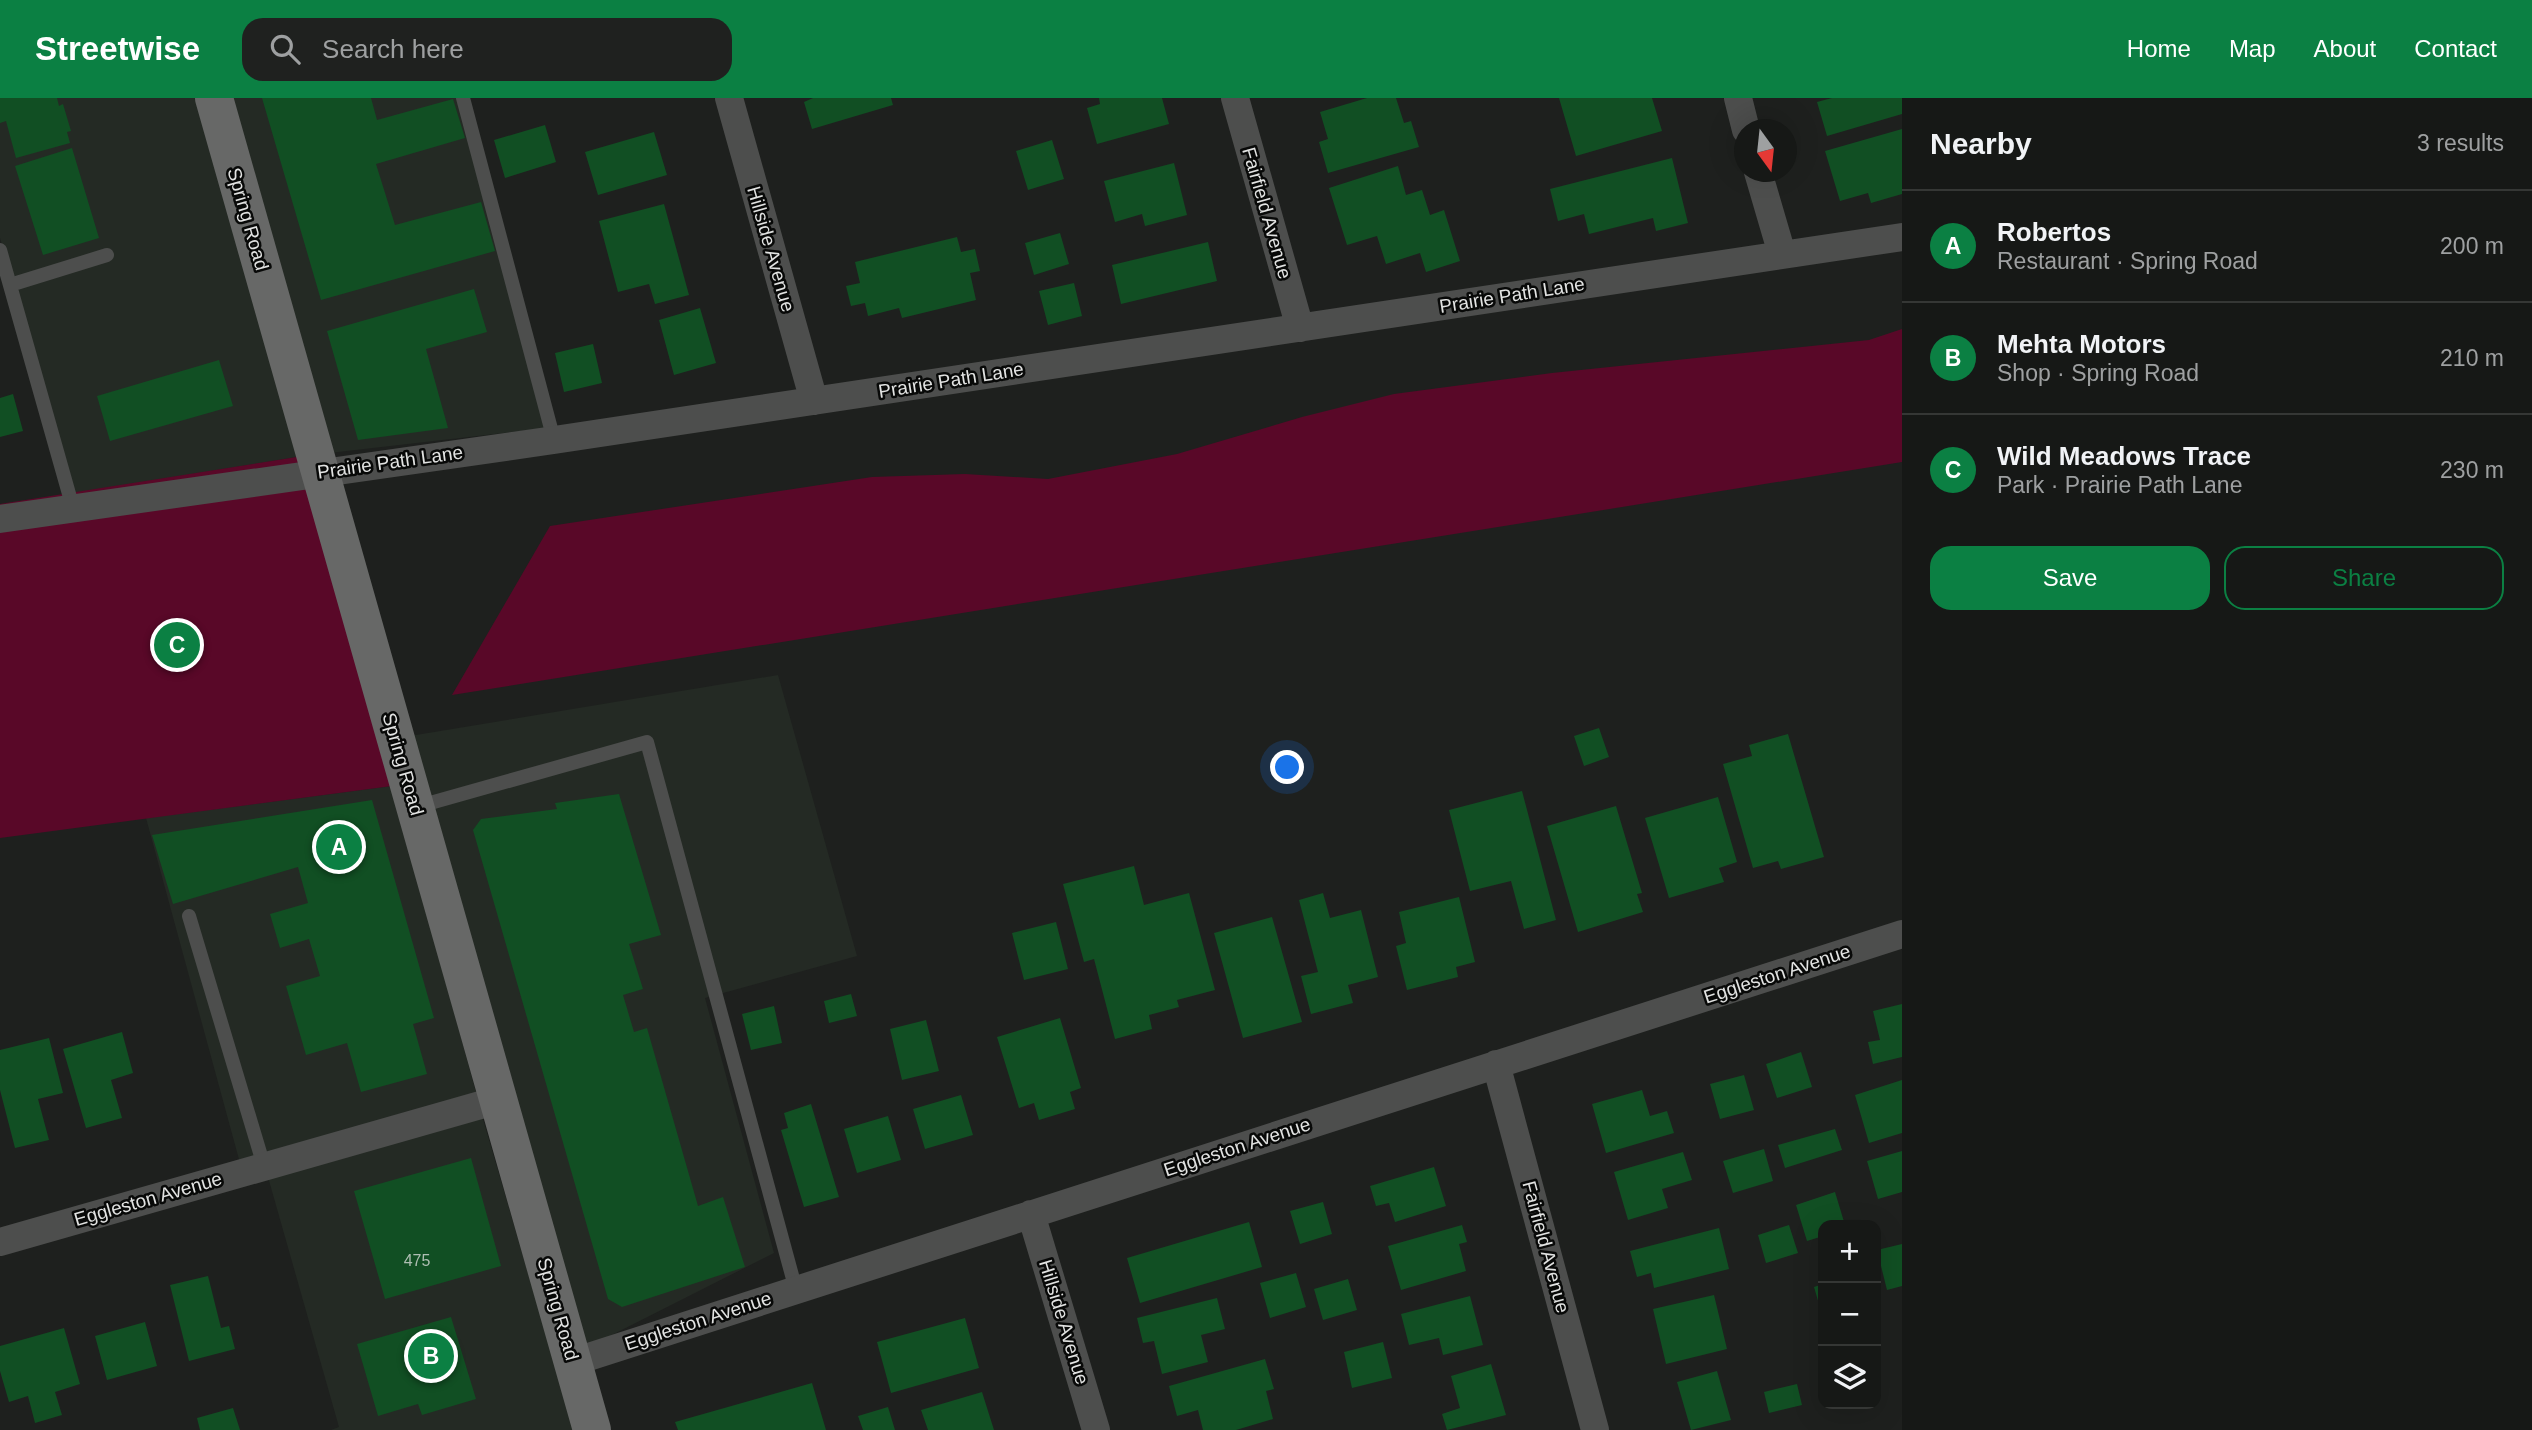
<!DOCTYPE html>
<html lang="en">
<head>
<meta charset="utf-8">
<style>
  :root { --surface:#161816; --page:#1f211f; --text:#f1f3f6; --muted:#9ea0a1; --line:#353735; --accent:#0b8043 }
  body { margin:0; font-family:Helvetica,sans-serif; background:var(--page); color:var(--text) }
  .controls { position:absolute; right:21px; bottom:21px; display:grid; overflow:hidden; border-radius:14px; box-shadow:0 7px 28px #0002 }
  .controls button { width:63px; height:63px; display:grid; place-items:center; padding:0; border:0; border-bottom:2px solid var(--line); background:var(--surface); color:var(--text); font:35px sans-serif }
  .compass { position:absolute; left:1734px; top:21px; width:63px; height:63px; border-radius:50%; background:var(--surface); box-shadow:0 7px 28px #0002; rotate:165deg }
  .you { position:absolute; left:1288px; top:670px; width:24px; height:24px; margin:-18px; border:5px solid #fff; border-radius:50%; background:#1a73e8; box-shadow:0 0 0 10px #1a73e833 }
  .badge { display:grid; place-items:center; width:46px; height:46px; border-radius:50%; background:var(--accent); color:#fff; font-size:23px; font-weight:700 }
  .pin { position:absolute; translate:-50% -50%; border:4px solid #fff; box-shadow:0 2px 7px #0006 }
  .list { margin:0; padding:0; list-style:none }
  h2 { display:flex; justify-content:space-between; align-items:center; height:91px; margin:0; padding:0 28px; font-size:30px }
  h2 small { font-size:23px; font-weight:400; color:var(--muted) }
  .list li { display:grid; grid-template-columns:46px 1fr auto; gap:21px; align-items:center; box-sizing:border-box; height:112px; padding:0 28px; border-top:2px solid var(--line) }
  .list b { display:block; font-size:26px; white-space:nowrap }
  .list p { margin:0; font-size:23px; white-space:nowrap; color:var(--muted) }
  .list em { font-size:23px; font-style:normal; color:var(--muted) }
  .actions { display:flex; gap:14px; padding:21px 28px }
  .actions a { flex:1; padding:16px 0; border:2px solid var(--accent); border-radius:21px; text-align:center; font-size:24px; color:var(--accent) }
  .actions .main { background:var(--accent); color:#fff }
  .icon { flex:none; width:38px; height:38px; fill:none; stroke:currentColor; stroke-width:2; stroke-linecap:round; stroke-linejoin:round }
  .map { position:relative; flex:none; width:1902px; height:1332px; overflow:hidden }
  header { display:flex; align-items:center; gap:42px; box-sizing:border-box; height:98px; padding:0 35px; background:var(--accent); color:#fff }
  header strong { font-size:33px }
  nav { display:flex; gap:38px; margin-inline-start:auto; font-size:24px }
  .search { width:490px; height:63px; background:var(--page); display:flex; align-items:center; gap:18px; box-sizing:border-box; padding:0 24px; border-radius:21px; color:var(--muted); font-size:26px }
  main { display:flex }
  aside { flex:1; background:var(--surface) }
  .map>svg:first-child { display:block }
</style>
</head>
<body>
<header>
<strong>Streetwise</strong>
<div class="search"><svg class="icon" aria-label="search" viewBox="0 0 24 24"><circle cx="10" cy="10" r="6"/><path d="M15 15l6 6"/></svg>Search here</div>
<nav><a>Home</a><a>Map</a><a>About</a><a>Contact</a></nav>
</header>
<main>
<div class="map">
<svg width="1902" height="1332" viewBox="0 0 1902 1332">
  <rect width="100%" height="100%" fill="#1e201e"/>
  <path fill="#242a24" d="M0,0h467l89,329 -253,29 -228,37 -75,-255z
    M778,577l79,281 -152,42 69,255 -188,95 -176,-612z
    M392,688l85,310 -237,67 -94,-345z
    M482,1018l92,314h-243l8,-3 -71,-250z"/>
  <path fill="#590828" d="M1902,231v133l-1450,233 98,-169 322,-49 93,-3 83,5 129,-25 125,-37 92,-23 158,-21 317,-33z
    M303,358l89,330 -392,52v-334z"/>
  <path fill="#114f23" d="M0,0h57l2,8 4,-2 8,27 -4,1 3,11 -54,15 -10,-37 -6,2z
    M262,0h109l6,22 76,-21 12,39 -89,26 19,61 86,-23 14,49 -174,49z
    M891,0l2,7 -81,24 -8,-27 9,-4z
    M1099,0h63l7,26 -72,20 -10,-36 13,-4z
    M1367,0h29l8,25 7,-2 8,26 -91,26 -9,-31 9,-3 -8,-27z
    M1559,0h93l10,33 -86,25z
    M1832,0h70v16l-75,22 -10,-34z
    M545,27l11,37 -51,16 -11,-38z
    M1902,31v65l-31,9 -3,-10 -28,8 -15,-50z
    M654,34l13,43 -69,20 -13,-43z
    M1052,42l12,39 -36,11 -12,-39z
    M72,50l27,90 -56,17 -28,-89z
    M1672,60l16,65 -32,8 -3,-13 -64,16 -5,-20 -26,7 -8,-32z
    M1174,65l13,52 -42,11 -3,-12 -27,8 -11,-41z
    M1398,68l8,29 16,-5 8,25 14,-5 16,51 -34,11 -6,-19 -34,11 -9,-28 -30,9 -18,-57z
    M664,106l25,91 -34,9 -6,-20 -31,8 -19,-71z
    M1060,135l9,31 -35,11 -9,-32z
    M957,139l4,15 14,-3 5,22 -10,2 6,27 -74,18 -3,-10 -31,8 -3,-13 -14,3 -5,-20 14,-3 -5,-21z
    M1208,144l9,39 -96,23 -9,-39z
    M1074,185l8,33 -34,9 -9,-34z
    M474,191l13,43 -61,17 22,79 -90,12 -31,-109z
    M700,210l16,55 -42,12 -15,-55z
    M593,246l9,39 -38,9 -9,-39z
    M219,262l14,46 -123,35 -13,-45z
    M13,296l10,37 -23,6v-39z
    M1599,630l10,29 -25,9 -10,-30z
    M1788,636l36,123 -43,12 -3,-8 -25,7 -30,-104 29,-8 -3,-11z
    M1522,693l34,129 -32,9 -13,-48 -41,10 -21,-81z
    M619,696l42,141 -32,9 14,45 -20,6 11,37 13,-4 51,178 25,-9 22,70 -123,40 -14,-8 -135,-469 8,-11 76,-10 -2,-6z
    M1718,699l19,65 -18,6 5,14 -55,16 -24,-80z
    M372,702l62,218 -21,6 14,50 -66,18 -14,-49 -41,12 -20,-69 34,-10 -11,-37 -29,9 -10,-34 38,-11 -10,-36 -125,37 -21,-69z
    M1616,708l26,87 -5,1 6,18 -65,20 -31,-106z
    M1134,768l10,39 45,-12 26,97 -38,10 2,7 -30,8 3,14 -37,10 -21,-80 -10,3 -21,-78z
    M1323,795l7,25 31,-8 17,67 -30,8 5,18 -42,11 -10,-38 17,-4 -19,-72z
    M1459,799l16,65 -19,5 2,10 -51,13 -11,-44 10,-3 -7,-31z
    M1272,819l30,105 -59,16 -29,-105z
    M1056,824l12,47 -44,11 -12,-47z
    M851,896l6,22 -28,7 -5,-22z
    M1902,906v53l-29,7 -5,-22 12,-2 -7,-29z
    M774,908l8,37 -31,7 -9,-36z
    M1060,920l21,70 -11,4 5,17 -36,11 -5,-17 -15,5 -22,-71z
    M926,922l13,51 -37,9 -12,-51z
    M122,934l11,41 -22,7 11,38 -36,10 -23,-79z
    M49,940l14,55 -25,6 11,41 -34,8 -15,-58v-40z
    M1801,954l11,35 -35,11 -11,-34z
    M1744,977l10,35 -34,9 -10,-35z
    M1902,982v53l-33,10 -14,-48z
    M1642,992l8,26 17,-5 7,22 -68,20 -14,-49z
    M961,997l12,40 -48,14 -12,-40z
    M811,1006l28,93 -35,10 -23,-77 7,-2 -4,-15z
    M888,1018l13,44 -44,13 -13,-44z
    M1835,1031l7,21 -57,18 -7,-23z
    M1764,1051l9,32 -40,12 -10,-32z
    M1902,1053v41l-24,7 -11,-38z
    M1683,1054l9,28 -30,9 6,19 -40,12 -14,-48z
    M471,1060l30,108 -116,33 -31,-108z
    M1434,1069l12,39 -51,16 -6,-19 -13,3 -6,-20z
    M1835,1094l10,33h-22v11l-16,5 -11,-36z
    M1323,1104l9,32 -32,10 -10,-33z
    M1249,1124l13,45 -122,36 -13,-45z
    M1462,1127l5,17 -8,2 7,27 -65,19 -13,-44z
    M1789,1127l9,28 -32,10 -8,-28z
    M1719,1130l10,41 -75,19 -3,-15 -14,4 -7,-26z
    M1902,1146v42l-15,4 -10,-40z
    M1296,1175l10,34 -36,11 -10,-35z
    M208,1178l13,52 8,-2 6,23 -46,12 -19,-76z
    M1348,1181l9,31 -34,10 -9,-31z
    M1823,1186v26l-2,1 -7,-24z
    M1714,1197l13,54 -61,15 -13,-55z
    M1470,1198l13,49 -40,10 -4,-17 -30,7 -8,-31z
    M1217,1200l8,31 -24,6 7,27 -46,12 -8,-33 -11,2 -6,-25z
    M451,1219l25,82 -54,16 -4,-11 -40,12 -21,-72z
    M965,1220l14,50 -88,25 -14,-51z
    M145,1224l12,44 -50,14 -12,-44z
    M64,1230l16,56 -25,8 7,23 -27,8 -7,-27 -19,6 -9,-31v-25z
    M1383,1244l9,36 -40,10 -8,-36z
    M1265,1261l9,30 -8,2 7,28 -37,11h-33l-5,-20 -21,6 -8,-30z
    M1491,1266l15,51 -59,15 -5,-16 18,-6 -9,-32z
    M1717,1273l14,49 -40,10 -14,-48z
    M812,1285l14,47h-148l-3,-8z
    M1797,1286l5,21 -33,8 -5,-21z
    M982,1294l12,38h-66l-7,-20z
    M888,1309l7,23h-32l-5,-14z
    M233,1310l7,22h-40l-3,-12z"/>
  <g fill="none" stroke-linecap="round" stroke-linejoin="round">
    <path stroke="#4d4e4d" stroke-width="14" d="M463,0l91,342
      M0,152l73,258
      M10,187l97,-30
      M416,709l231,-65 149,548
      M189,818l75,250"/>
    <path stroke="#4d4e4d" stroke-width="28" d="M729,0l85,303
      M1235,0l65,230
      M1738,0l8,32
      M1758,74l24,82
      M0,421l554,-79 1348,-203
      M1496,966l99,366
      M1031,1116l65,216
      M0,1144l498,-142
      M573,1264l1329,-428"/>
    <path stroke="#676867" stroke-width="38" d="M214,0l378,1332"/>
  </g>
  <g text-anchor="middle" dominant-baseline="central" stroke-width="5" stroke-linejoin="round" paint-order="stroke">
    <g font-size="16" fill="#aebeb2">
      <text x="417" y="1162">475</text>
    </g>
    <g font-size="19" fill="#e2e3e2" stroke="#080908">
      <text transform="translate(1267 115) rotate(74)">Fairfield Avenue</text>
      <text transform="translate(248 121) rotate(74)">Spring Road</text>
      <text transform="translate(771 151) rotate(74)">Hillside Avenue</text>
      <text transform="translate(1512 197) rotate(-9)">Prairie Path Lane</text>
      <text transform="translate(951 282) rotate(-9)">Prairie Path Lane</text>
      <text transform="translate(390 364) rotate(-8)">Prairie Path Lane</text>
      <text transform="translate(403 666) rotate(74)">Spring Road</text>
      <text transform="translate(1777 876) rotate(-18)">Eggleston Avenue</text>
      <text transform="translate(1237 1049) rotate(-18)">Eggleston Avenue</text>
      <text transform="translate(148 1101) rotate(-16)">Eggleston Avenue</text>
      <text transform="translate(1546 1149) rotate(75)">Fairfield Avenue</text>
      <text transform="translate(558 1211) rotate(74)">Spring Road</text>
      <text transform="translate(698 1223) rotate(-18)">Eggleston Avenue</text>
      <text transform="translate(1064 1224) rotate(73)">Hillside Avenue</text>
    </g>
  </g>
</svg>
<div class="controls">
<button>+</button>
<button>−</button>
<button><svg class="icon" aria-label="layers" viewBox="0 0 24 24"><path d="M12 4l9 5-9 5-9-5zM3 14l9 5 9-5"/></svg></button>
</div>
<svg class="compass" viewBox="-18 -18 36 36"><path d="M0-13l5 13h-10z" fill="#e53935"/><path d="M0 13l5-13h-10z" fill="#9ea0a1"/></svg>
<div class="you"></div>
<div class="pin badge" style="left:339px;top:749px">A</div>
<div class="pin badge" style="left:431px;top:1258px">B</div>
<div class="pin badge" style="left:177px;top:547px">C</div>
</div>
<aside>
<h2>Nearby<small>3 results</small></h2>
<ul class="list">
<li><span class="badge">A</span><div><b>Robertos</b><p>Restaurant · Spring Road</p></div><em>200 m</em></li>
<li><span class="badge">B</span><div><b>Mehta Motors</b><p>Shop · Spring Road</p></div><em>210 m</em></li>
<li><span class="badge">C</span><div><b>Wild Meadows Trace</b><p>Park · Prairie Path Lane</p></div><em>230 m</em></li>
</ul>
<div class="actions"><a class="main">Save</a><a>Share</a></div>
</aside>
</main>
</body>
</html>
